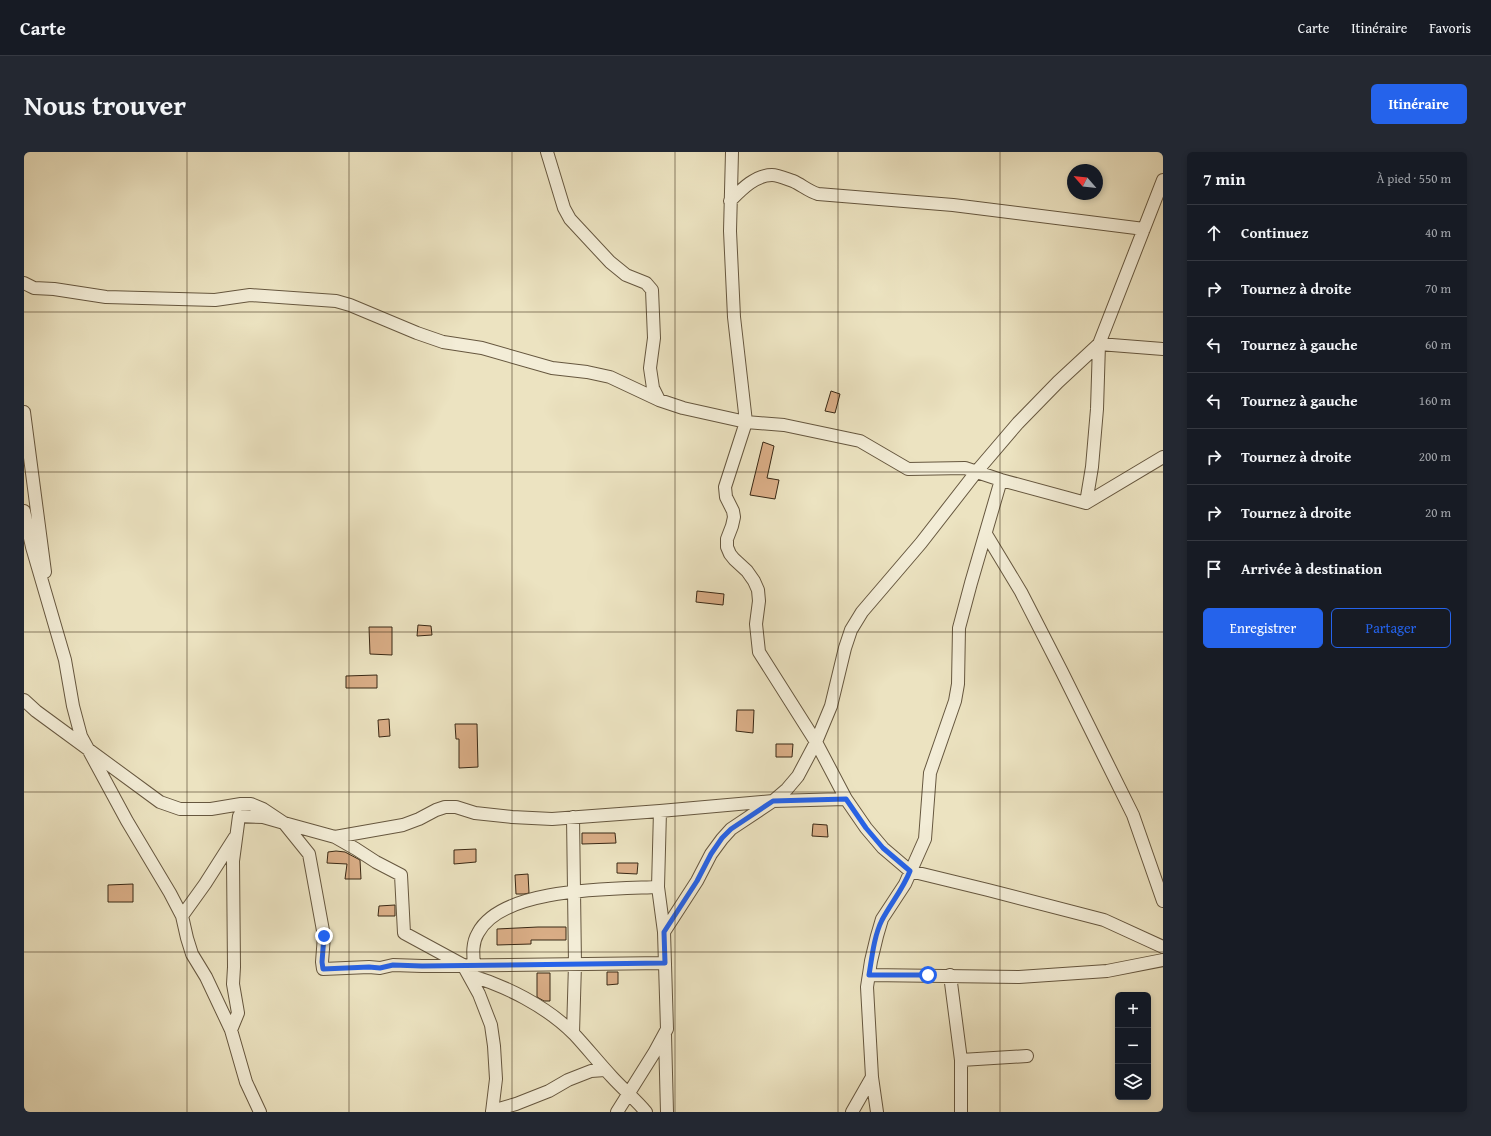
<!DOCTYPE html>
<html lang="fr">
<head>
<meta charset="utf-8">
<style>
  :root { --surface:#171b24; --page:#242831; --text:#f1f3f6; --muted:#9ea1a6; --line:#363941; --accent:#2563eb }
  body { margin:0; font-family:"Gentium Book Plus",serif; background:var(--page); color:var(--text) }
  .controls { position:absolute; right:12px; bottom:12px; display:grid; overflow:hidden; border-radius:6px; box-shadow:0 2px 6px #0003 }
  .controls button { width:36px; height:36px; display:grid; place-items:center; padding:0; border:0; border-bottom:1px solid var(--line); background:var(--surface); color:var(--text); font:20px sans-serif }
  .compass { position:absolute; left:1043px; top:12px; width:36px; height:36px; border-radius:50%; background:var(--surface); box-shadow:0 2px 6px #0003; rotate:298deg }
  .stop { position:absolute; width:12px; height:12px; margin:-9px; border:3px solid #2563eb; border-radius:50%; background:#fff }
  .stop.end { background:#2563eb; border-color:#fff; box-shadow:0 1px 4px #0008 }
  .list { margin:0; padding:0; list-style:none }
  h2 { display:flex; justify-content:space-between; align-items:center; height:52px; margin:0; padding:0 16px; font-size:17px }
  h2 small { font-size:13px; font-weight:400; color:var(--muted) }
  .list li { display:grid; grid-template-columns:26px 1fr auto; gap:12px; align-items:center; box-sizing:border-box; height:56px; padding:0 16px; border-top:1px solid var(--line) }
  .list b { display:block; font-size:15px; white-space:nowrap }
  .list em { font-size:13px; font-style:normal; color:var(--muted) }
  .actions { display:flex; gap:8px; padding:12px 16px }
  .actions a { flex:1; padding:9px 0; border:1px solid var(--accent); border-radius:6px; text-align:center; font-size:14px; color:var(--accent) }
  .actions .main { background:var(--accent); color:#fff }
  .icon { flex:none; width:22px; height:22px; fill:none; stroke:currentColor; stroke-width:2; stroke-linecap:round; stroke-linejoin:round }
  .map { position:relative; flex:none; width:1139px; height:960px; overflow:hidden; border-radius:6px }
  header { display:flex; align-items:center; gap:24px; box-sizing:border-box; height:56px; padding:0 20px; background:var(--surface); border-bottom:1px solid var(--line) }
  header strong { font-size:19px }
  nav { display:flex; gap:22px; margin-inline-start:auto; font-size:14px }
  .intro { display:flex; align-items:center; justify-content:space-between; box-sizing:border-box; height:96px; padding:0 24px }
  h1 { margin:0; font-size:28px }
  .button { padding:10px 18px; border-radius:6px; background:var(--accent); color:#fff; font-size:14px; font-weight:700 }
  main { display:flex; gap:24px; padding:0 24px }
  aside { flex:1; background:var(--surface); border-radius:6px; box-shadow:0 2px 6px #0003 }
  .map>svg:first-child { display:block }
</style>
</head>
<body>
<header>
<strong>Carte</strong>
<nav><a>Carte</a><a>Itinéraire</a><a>Favoris</a></nav>
</header>
<div class="intro"><h1>Nous trouver</h1><a class="button">Itinéraire</a></div>
<main>
<div class="map">
<svg width="1139" height="960" viewBox="0 0 1139 960">
  <rect width="100%" height="100%" fill="#ece3c1"/>
  <filter id="stains"><feTurbulence type="fractalNoise" baseFrequency=".005" numOctaves="4"/><feColorMatrix values="0 0 0 0 .2 0 0 0 0 .09 0 0 0 0 .02 0 0 0 .5 -.17"/></filter>
  <radialGradient id="worn" r=".72"><stop offset=".6" stop-color="#630" stop-opacity="0"/><stop offset="1" stop-color="#630" stop-opacity=".3"/></radialGradient>
  <path fill="#d9ad86" stroke="#392814" d="M807,239l9,3 -5,19 -10,-2z
    M739,290l11,4 -7,32 12,2 -4,19 -25,-4z
    M673,439l27,3 -1,11 -27,-3z
    M394,473l13,1 1,9 -15,1z
    M345,475h23v28l-22,-1z
    M353,523v13h-31v-12z
    M713,558h17l-1,23 -17,-2z
    M365,567l1,17 -11,1 -1,-17z
    M431,572h22l1,43 -19,1v-29h-3z
    M752,592h17l-1,13h-16z
    M789,672l14,1 1,12 -16,-1z
    M558,681h33l1,10 -34,1z
    M452,697v13l-22,2v-14z
    M312,699l9,1 15,8 1,19h-16l2,-15 -20,-1 1,-11z
    M593,711h21l-1,11 -20,-1z
    M504,722l1,19 -5,1h-8l-1,-19z
    M109,732v18h-25v-17z
    M371,753v11h-17l1,-10z
    M514,775h28v13h-35v4l-34,1v-16z
    M583,820h11v12l-11,1z
    M513,821h13v28h-6l-7,-4z"/>
  <g fill="none" stroke-linecap="round" stroke-linejoin="round">
    <defs>
      <path id="minor" d="M523,0l17,56 6,11 40,43 16,13 20,8 6,7 2,48 -4,30 3,20 6,12 24,8 63,14 -21,65 1,10 7,14 1,6 -2,9 -5,13v8l3,7 4,5 13,12 7,10 4,9 1,11 -3,23 3,28 57,90 30,57 20,29 17,20 27,23 78,19 116,30 59,27
        M708,0l-2,79 4,86 12,105 38,3 76,16 48,28 57,-1 36,12 85,23 77,-46
        M706,49c11,-11 25,-26 42,-26 6,0 15,4 21,6 9,4 15,10 25,13l135,11 191,24
        M0,131l10,5 20,1 52,8 109,3 35,-5 86,6 14,4 67,28 26,9 39,6 70,20 35,4 23,5 49,23
        M0,260l21,160
        M1062,351l6,-36 5,-58 2,-65 64,-164
        M0,359l8,36 33,113 8,46 8,30 46,85 43,72 12,23 5,22 5,16 14,23 25,53 15,52 14,30
        M962,382l35,58 41,80 71,143 30,86
        M0,548l12,11 124,91 20,7h31l30,-5h10l12,5 21,14 51,14 21,12 20,13 25,13 3,58 59,32 16,29 12,31 3,21 2,33 -4,33
        M636,659l-2,76 6,45
        M311,685l68,-12 16,-6 17,-9 9,-3h11l19,6 37,4 40,2 108,-8 113,-10 73,-2
        M158,764l23,-32 30,-47
        M450,813c-1,-11 -2,-22 4,-32 24,-46 135,-44 180,-46
        M445,823c37,11 77,31 105,59 13,14 25,29 38,43 11,12 24,23 34,35
        M845,823l150,2 88,-6 56,-11
        M926,823l11,85v52
        M207,878l7,-17 -5,-29 1,-17 -1,-106 6,-45 24,1 21,6 25,31 15,82 -2,26 1,7 46,-2 11,1 13,-3 29,1 243,-3
        M549,881l2,-69 -2,-147
        M641,883l2,77
        M937,908l66,-4
        M468,959l24,-7 33,-13 19,-11 23,-9 14,-1
        M593,960l37,-59 13,-24 -3,-97 33,-51 14,-27 11,-15 9,-10 42,-28 14,-12 11,-13 18,-34 15,-36 14,-58 6,-18 11,-18 59,-69 56,-72 41,-48 40,-41 41,-38 64,5
        M828,960l20,-35
        M853,960l-5,-35 -5,-90 4,-26 6,-25 5,-17 23,-35 20,-45 5,-66 25,-72 3,-17 1,-56 12,-45 30,-103"/>
    </defs>
    <use href="#minor" stroke="#66573f" stroke-width="14"/>
    <use href="#minor" stroke="#f3edd7" stroke-width="12"/>
  </g>
  <g fill="none" stroke-linecap="round" stroke-linejoin="round">
    <path stroke="#2563eb" stroke-width="5" d="M300,784l-2,26 1,7 46,-2 11,1 13,-3 29,1 243,-3 -1,-31 33,-51 14,-27 11,-16 9,-9 42,-28 73,-2 20,29 17,20 27,23c-7,18 -19,32 -28,49 -8,16 -10,37 -13,55h59"/>
  </g>
  <path fill="none" stroke="#392814" stroke-width="1" stroke-opacity="0.55" d="M163,0v960M325,0v960M488,0v960M651,0v960M814,0v960M976,0v960M0,160h1139M0,320h1139M0,480h1139M0,640h1139M0,800h1139"/>
  <rect width="100%" height="100%" filter="url(#stains)"/>
  <rect width="100%" height="100%" fill="url(#worn)"/>
</svg>
<div class="controls">
<button>+</button>
<button>−</button>
<button><svg class="icon" aria-label="layers" viewBox="0 0 24 24"><path d="M12 4l9 5-9 5-9-5zM3 14l9 5 9-5"/></svg></button>
</div>
<svg class="compass" viewBox="-18 -18 36 36"><path d="M0-13l5 13h-10z" fill="#e53935"/><path d="M0 13l5-13h-10z" fill="#9ea1a6"/></svg>
<div class="stop" style="left:904px;top:823px"></div>
<div class="stop end" style="left:300px;top:784px"></div>
</div>
<aside>
<h2>7 min<small>À pied · 550 m</small></h2>
<ul class="list">
<li><svg class="icon" aria-label="ahead" viewBox="0 0 24 24"><path d="M12 20V5M6 11l6-6 6 6"/></svg><div><b>Continuez</b></div><em>40 m</em></li>
<li><svg class="icon" aria-label="right" viewBox="0 0 24 24"><path d="M7 20v-9h11M14 6l5 5-5 5"/></svg><div><b>Tournez à droite</b></div><em>70 m</em></li>
<li><svg class="icon" aria-label="left" viewBox="0 0 24 24"><path d="M17 20v-9H6M10 6l-5 5 5 5"/></svg><div><b>Tournez à gauche</b></div><em>60 m</em></li>
<li><svg class="icon" aria-label="left" viewBox="0 0 24 24"><path d="M17 20v-9H6M10 6l-5 5 5 5"/></svg><div><b>Tournez à gauche</b></div><em>160 m</em></li>
<li><svg class="icon" aria-label="right" viewBox="0 0 24 24"><path d="M7 20v-9h11M14 6l5 5-5 5"/></svg><div><b>Tournez à droite</b></div><em>200 m</em></li>
<li><svg class="icon" aria-label="right" viewBox="0 0 24 24"><path d="M7 20v-9h11M14 6l5 5-5 5"/></svg><div><b>Tournez à droite</b></div><em>20 m</em></li>
<li><svg class="icon" aria-label="arrive" viewBox="0 0 24 24"><path d="M6 21V4h12l-3 4 3 4H6"/></svg><div><b>Arrivée à destination</b></div></li>
</ul>
<div class="actions"><a class="main">Enregistrer</a><a>Partager</a></div>
</aside>
</main>
</body>
</html>
